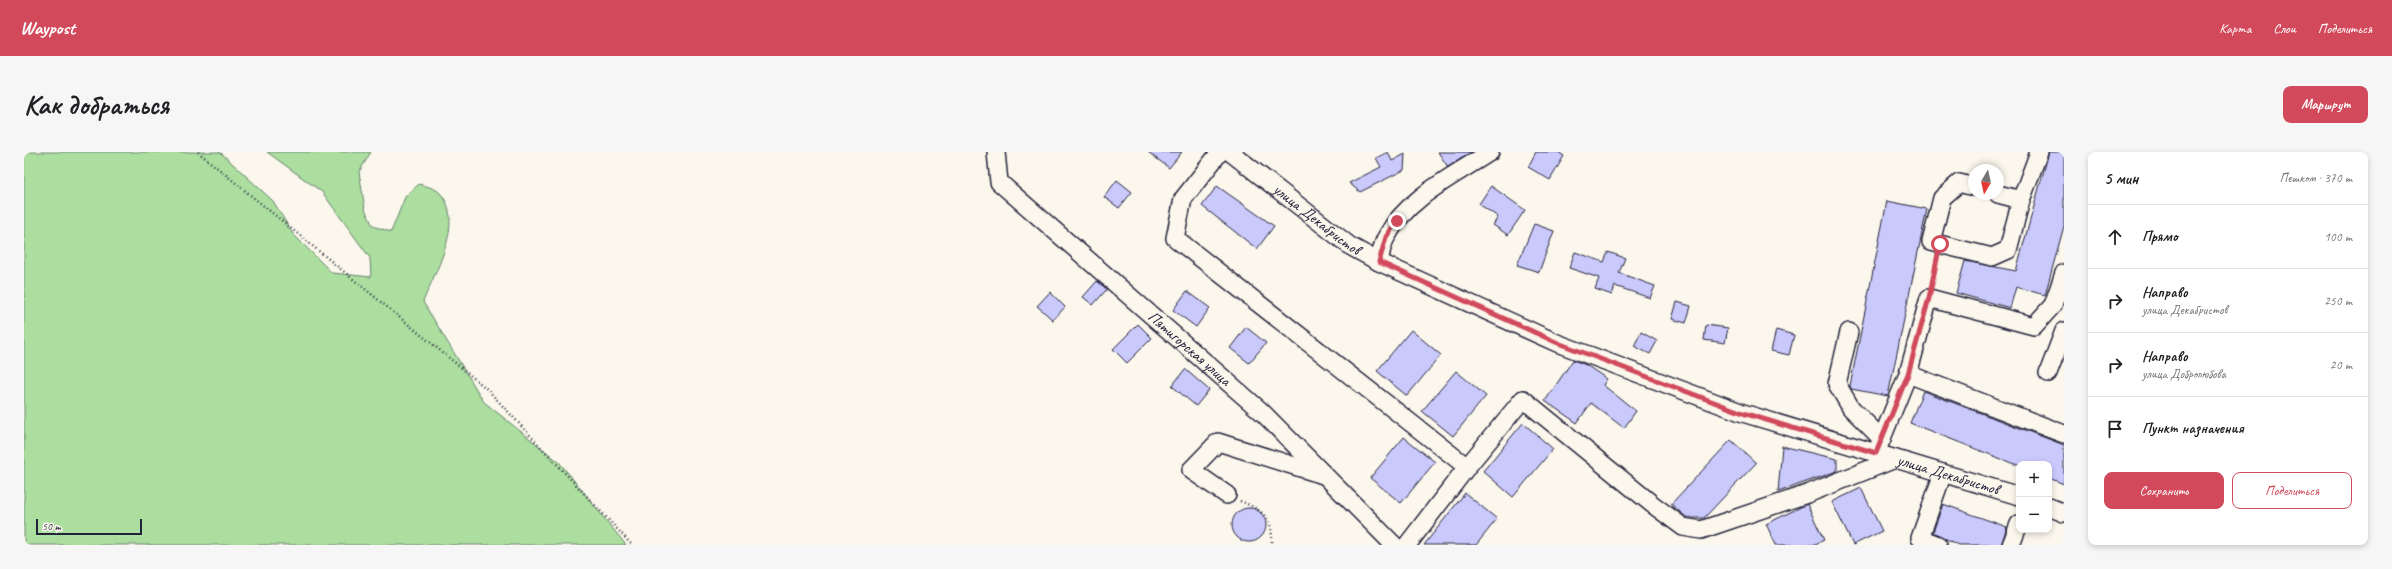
<!DOCTYPE html>
<html lang="ru">
<head>
<meta charset="utf-8">
<style>
  :root { --surface:#fff; --page:#f6f6f6; --text:#202124; --muted:#757577; --line:#e0e0e0; --accent:#d1495b }
  body { margin:0; font-family:Caveat,sans-serif; background:var(--page); color:var(--text) }
  .controls { position:absolute; right:12px; bottom:12px; display:grid; overflow:hidden; border-radius:8px; box-shadow:0 2px 6px #0003 }
  .controls button { width:36px; height:36px; display:grid; place-items:center; padding:0; border:0; border-bottom:1px solid var(--line); background:var(--surface); color:var(--text); font:20px sans-serif }
  .compass { position:absolute; left:1944px; top:12px; width:36px; height:36px; border-radius:50%; background:var(--surface); box-shadow:0 2px 6px #0003; rotate:189deg }
  .scale { position:absolute; left:12px; bottom:10px; width:106px; box-sizing:border-box; padding-left:4px; border:2px solid #22223b; border-top:0; font-size:11px; line-height:14px; white-space:nowrap; color:#22223b; -webkit-text-stroke:3px #fbf7ec; paint-order:stroke }
  .stop { position:absolute; width:12px; height:12px; margin:-9px; border:3px solid #d1495b; border-radius:50%; background:#fff }
  .stop.end { background:#d1495b; border-color:#fff; box-shadow:0 1px 4px #0008 }
  .list { margin:0; padding:0; list-style:none }
  h2 { display:flex; justify-content:space-between; align-items:center; height:52px; margin:0; padding:0 16px; font-size:17px }
  h2 small { font-size:13px; font-weight:400; color:var(--muted) }
  .list li { display:grid; grid-template-columns:26px 1fr auto; gap:12px; align-items:center; box-sizing:border-box; height:64px; padding:0 16px; border-top:1px solid var(--line) }
  .list b { display:block; font-size:15px; white-space:nowrap }
  .list p { margin:0; font-size:13px; white-space:nowrap; color:var(--muted) }
  .list em { font-size:13px; font-style:normal; color:var(--muted) }
  .actions { display:flex; gap:8px; padding:12px 16px }
  .actions a { flex:1; padding:9px 0; border:1px solid var(--accent); border-radius:8px; text-align:center; font-size:14px; color:var(--accent) }
  .actions .main { background:var(--accent); color:#fff }
  .icon { flex:none; width:22px; height:22px; fill:none; stroke:currentColor; stroke-width:2; stroke-linecap:round; stroke-linejoin:round }
  .map { position:relative; flex:none; width:2040px; height:393px; overflow:hidden; border-radius:8px }
  header { display:flex; align-items:center; gap:24px; box-sizing:border-box; height:56px; padding:0 20px; background:var(--accent); color:#fff }
  header strong { font-size:19px }
  nav { display:flex; gap:22px; margin-inline-start:auto; font-size:14px }
  .intro { display:flex; align-items:center; justify-content:space-between; box-sizing:border-box; height:96px; padding:0 24px }
  h1 { margin:0; font-size:28px }
  .button { padding:10px 18px; border-radius:8px; background:var(--accent); color:#fff; font-size:14px; font-weight:700 }
  main { display:flex; gap:24px; padding:0 24px }
  aside { flex:1; background:var(--surface); border-radius:8px; box-shadow:0 2px 6px #0003 }
  .map>svg:first-child { display:block }
</style>
</head>
<body>
<header>
<strong>Waypost</strong>
<nav><a>Карта</a><a>Слои</a><a>Поделиться</a></nav>
</header>
<div class="intro"><h1>Как добраться</h1><a class="button">Маршрут</a></div>
<main>
<div class="map">
<svg width="2040" height="393" viewBox="0 0 2040 393">
  <rect width="100%" height="100%" fill="#fbf7ec"/>
  <filter id="ink" filterUnits="userSpaceOnUse"><feTurbulence type="fractalNoise" baseFrequency=".025" numOctaves="2"/><feDisplacementMap in="SourceGraphic" scale="8" xChannelSelector="R" yChannelSelector="G"/><feConvolveMatrix kernelMatrix="1 2 1 2 8 2 1 2 1" color-interpolation-filters="sRGB"/></filter>
  <g filter="url(#ink)">
    <path fill="#abde9f" stroke="#66806d" d="M0,0h196l53,49 20,33 39,39 39,4 -1,-19 -48,-66 -55,-40h104l-12,20 6,37 8,17 18,6 14,-35 14,-13c6,2 16,4 20,8 28,28 -5,81 -16,110l61,100 75,60 67,83h-602z"/>
    <path fill="#c9c9fc" stroke="#22223b" d="M1124,0h34l-13,16z
      M1364,0l4,9 13,-7 -1,16 -44,22 -11,-9 32,-16 -5,-9z
      M1414,0h33l-23,15z
      M1512,0h22l6,4 -14,24 -22,-13z
      M2025,0h15v74l-19,69 -29,-8 -6,21 -54,-15 9,-32 51,10z
      M1093,28l15,12 -13,16 -15,-11z
      M1193,34l57,40 -17,23 -55,-43z
      M1467,34l34,24 -17,25 -15,-10 5,-8 -19,-13z
      M1863,49l40,8 -39,187 -37,-7 -1,-3z
      M1510,72l20,7 -15,41 -22,-7z
      M1551,100l29,10 4,-10 17,6 -6,15 36,13 -5,12 -35,-12 -3,9 -17,-6 4,-11 -30,-10z
      M1073,129l10,8 -14,16 -10,-8z
      M1163,139l23,17 -14,19 -23,-17z
      M1026,140l15,15 -12,13 -16,-14z
      M1653,150l14,4 -5,17 -14,-4z
      M1114,172l14,14 -25,25 -14,-14z
      M1682,173l22,3 -3,15 -21,-3z
      M1222,175l20,16 -17,20 -19,-15z
      M1387,178l30,25 -34,41 -30,-25z
      M1752,178l18,5 -5,20 -18,-4z
      M1617,180l16,9 -7,13 -16,-8z
      M1549,208l13,5 21,14 -4,6 33,26 -12,17 -33,-25 -14,20 -32,-22z
      M1161,217l24,21 -13,16 -24,-20z
      M1432,219l30,25 -33,40 -31,-25z
      M1899,239l141,54v39l-15,-6v-14h-35l-104,-41z
      M1499,271l30,26 -40,48 -30,-26z
      M1380,285l31,25 -34,41 -31,-25z
      M1707,288l25,23 -52,55h-17l-16,-14z
      M1758,294l55,13v12l-59,21z
      M1837,336l21,43 -29,14 -21,-43z
      M1441,341l32,26 -21,26h-52z
      M1783,352l17,36 -11,5h-37l-10,-21z
      M1919,352l64,23 -6,18h-43l-25,-13z
      M1208 373a17 17 0 1 1 34 0a17 17 0 1 1-34 0Z"/>
    <g fill="none" stroke-linecap="round" stroke-linejoin="round">
      <defs>
        <g id="minor">
          <path id="s1" d="M972,0l3,30 263,230 132,133"/>
          <path d="M1196,0l-37,47 -8,39 292,229 56,-68 129,105 31,23 18,3 106,-36 88,-35"/>
          <path id="s2" d="M1206,0l120,94 29,16 178,81 186,70 276,83"/>
          <path d="M1950,35l-15,-4 -17,15 -11,44 61,15 16,-7 13,-50 18,-48"/>
          <path d="M1974,42l23,6"/>
          <path d="M1355,110c2,-8 3,-19 8,-26 21,-39 67,-60 103,-84"/>
          <path d="M1825,180l-12,52 14,24 31,31"/>
          <path d="M2024,221l16,-42"/>
          <path d="M1884,222l156,60"/>
          <path d="M1852,301l32,-79 21,-76 105,28 19,-21 11,-32"/>
          <path d="M1203,343l-36,-25 27,-28 105,33"/>
          <path d="M2025,355l15,6"/>
          <path d="M1383,393l60,-78"/>
          <path d="M1914,393l-18,-7 23,-65"/>
          <path d="M1987,393l8,-21"/>
        </g>
      </defs>
      <use href="#minor" stroke="#22223b" stroke-width="20"/>
      <path stroke="#22223b" stroke-width="2.5" stroke-dasharray="1 3" stroke-linecap="butt" d="M174,0l289,237 145,156
        M1908,132l5,-25
        M1216,349c23,9 33,17 32,44"/>
      <use href="#minor" stroke="#fbf7ec" stroke-width="17"/>
    </g>
  </g>
  <g fill="none" stroke-linecap="round" stroke-linejoin="round" filter="url(#ink)">
    <path stroke="#d1495b" stroke-width="5" d="M1373,69l-11,16 -7,25 179,81 185,70 133,40 32,-79 21,-76 11,-54"/>
  </g>
  <g text-anchor="middle" dominant-baseline="central" stroke-width="4" stroke-linejoin="round" paint-order="stroke">
    <g font-size="16" fill="#22223b" stroke="#fbf7ec">
      <text stroke="none"><textPath href="#s2" startOffset="110">улица Декабристов</textPath></text>
      <text stroke="none"><textPath href="#s1" startOffset="283">Пятигорская улица</textPath></text>
      <text stroke="none"><textPath href="#s2" startOffset="794">улица Декабристов</textPath></text>
    </g>
  </g>
</svg>
<div class="controls">
<button>+</button>
<button>−</button>
</div>
<svg class="compass" viewBox="-18 -18 36 36"><path d="M0-13l5 13h-10z" fill="#e53935"/><path d="M0 13l5-13h-10z" fill="#757577"/></svg>
<div class="scale">50 m</div>
<div class="stop" style="left:1916px;top:92px"></div>
<div class="stop end" style="left:1373px;top:69px"></div>
</div>
<aside>
<h2>5 мин<small>Пешком · 370 m</small></h2>
<ul class="list">
<li><svg class="icon" aria-label="ahead" viewBox="0 0 24 24"><path d="M12 20V5M6 11l6-6 6 6"/></svg><div><b>Прямо</b></div><em>100 m</em></li>
<li><svg class="icon" aria-label="right" viewBox="0 0 24 24"><path d="M7 20v-9h11M14 6l5 5-5 5"/></svg><div><b>Направо</b><p>улица Декабристов</p></div><em>250 m</em></li>
<li><svg class="icon" aria-label="right" viewBox="0 0 24 24"><path d="M7 20v-9h11M14 6l5 5-5 5"/></svg><div><b>Направо</b><p>улица Добролюбова</p></div><em>20 m</em></li>
<li><svg class="icon" aria-label="arrive" viewBox="0 0 24 24"><path d="M6 21V4h12l-3 4 3 4H6"/></svg><div><b>Пункт назначения</b></div></li>
</ul>
<div class="actions"><a class="main">Сохранить</a><a>Поделиться</a></div>
</aside>
</main>
</body>
</html>
